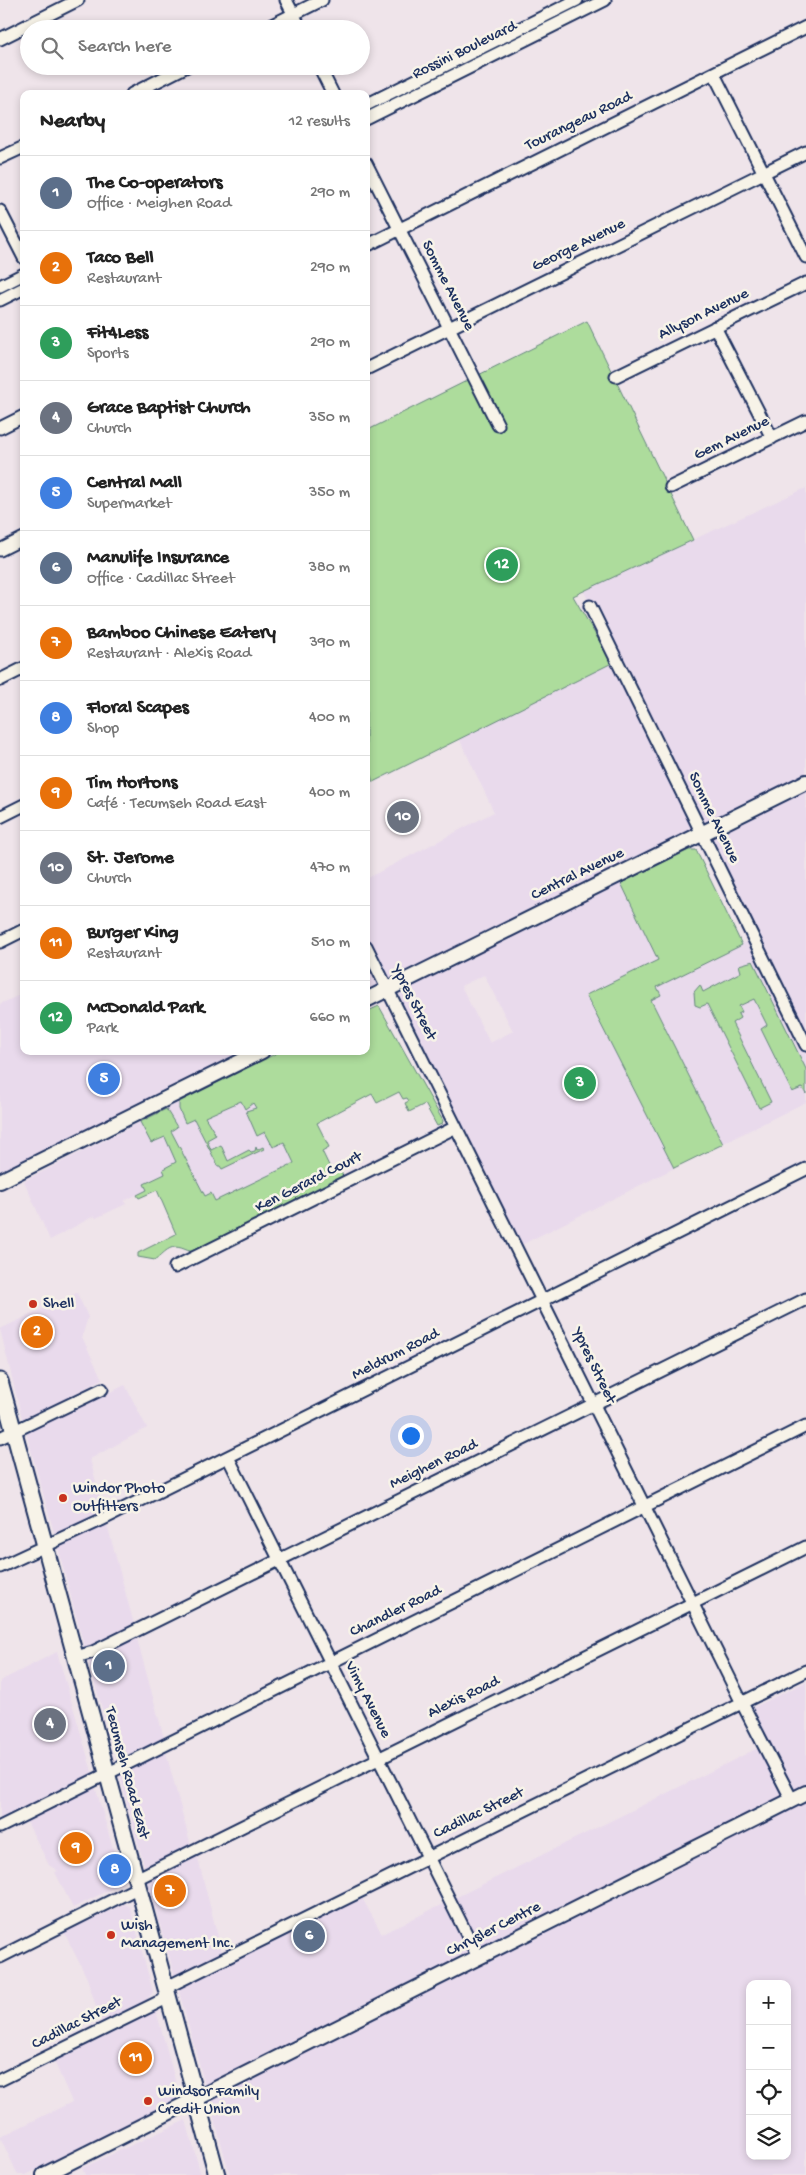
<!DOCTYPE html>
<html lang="en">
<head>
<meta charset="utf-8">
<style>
  :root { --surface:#fff; --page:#f2f2f2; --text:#222; --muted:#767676; --line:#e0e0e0; --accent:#c8321e }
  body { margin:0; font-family:"Gochi Hand",sans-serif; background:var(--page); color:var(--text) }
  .controls { position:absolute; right:15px; bottom:15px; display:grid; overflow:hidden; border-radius:10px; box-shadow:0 2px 8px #0003 }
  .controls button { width:45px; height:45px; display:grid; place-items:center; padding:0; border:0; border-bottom:1px solid var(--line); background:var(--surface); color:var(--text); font:25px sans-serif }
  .you { position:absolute; left:410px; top:1435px; width:18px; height:18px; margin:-12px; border:4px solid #fff; border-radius:50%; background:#1a73e8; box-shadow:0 0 0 8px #1a73e833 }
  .badge { display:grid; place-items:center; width:32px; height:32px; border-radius:50%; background:var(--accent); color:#fff; font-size:16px; font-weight:700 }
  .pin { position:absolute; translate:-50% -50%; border:2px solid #fff; box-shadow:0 1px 5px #0006 }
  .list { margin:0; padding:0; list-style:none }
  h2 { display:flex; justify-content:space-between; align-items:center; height:65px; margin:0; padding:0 20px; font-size:21px }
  h2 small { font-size:16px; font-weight:400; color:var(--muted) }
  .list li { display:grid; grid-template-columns:32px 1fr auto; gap:15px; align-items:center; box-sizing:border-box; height:75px; padding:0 20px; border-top:1px solid var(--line) }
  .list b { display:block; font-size:19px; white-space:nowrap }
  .list p { margin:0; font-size:16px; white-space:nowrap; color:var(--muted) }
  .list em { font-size:16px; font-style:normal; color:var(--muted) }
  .icon { flex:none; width:28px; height:28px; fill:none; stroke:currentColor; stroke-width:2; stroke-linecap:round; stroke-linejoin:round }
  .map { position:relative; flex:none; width:806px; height:2175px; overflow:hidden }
  .search { position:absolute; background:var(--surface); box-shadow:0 2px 8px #0003; left:20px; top:20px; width:350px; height:55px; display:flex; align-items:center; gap:12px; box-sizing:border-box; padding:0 18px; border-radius:28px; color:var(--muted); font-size:19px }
  .panel { position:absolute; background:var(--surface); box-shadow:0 2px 8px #0003; left:20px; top:90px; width:350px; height:965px; border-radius:10px }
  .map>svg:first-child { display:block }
</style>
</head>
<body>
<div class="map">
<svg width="806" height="2175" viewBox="0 0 806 2175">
  <rect width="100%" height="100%" fill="#efe4ea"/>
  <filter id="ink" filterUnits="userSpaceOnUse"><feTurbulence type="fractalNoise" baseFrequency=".02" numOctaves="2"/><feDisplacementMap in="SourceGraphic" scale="10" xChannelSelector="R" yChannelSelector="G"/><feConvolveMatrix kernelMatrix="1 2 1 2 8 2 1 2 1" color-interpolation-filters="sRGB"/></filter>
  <g filter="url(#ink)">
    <path fill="#e9daec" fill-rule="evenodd" d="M806,488v287l-103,49 -120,-234z
      M612,663l82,165 -328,165v-114l128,-67 -35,-74z
      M806,790v245l-94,-197z
      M625,878l49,100 75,-38 57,114v48l-285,143 -121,-242v-12zM484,975l29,56 -23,12 -29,-57z
      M24,993v58h226l-155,77 -95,43v-167z
      M249,1067l49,99 -86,43 -22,-40 -66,32 2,3 -30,14 -2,-2 -44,24 -26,-59z
      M77,1293l11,24 -6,20 20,42 -79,43 -23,-93z
      M125,1385l22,43 -57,31 14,54 -49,23 -29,-104z
      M107,1524l28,104 -50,22 -27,-102z
      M136,1635l28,103 -47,22 -29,-100z
      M57,1652l36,123 -93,45v-139z
      M806,1682v493h-576l-52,-187 183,-92 21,38 376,-186 -16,-35zM750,1984h37v172h-37z
      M165,1749l26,97 -46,23 -26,-96z
      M95,1786l28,97 -50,25 -18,-36 3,-1 -9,-6 -23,-45z
      M197,1855l25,98 -47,24 -28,-97z
      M124,1904l6,3 23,85 -6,8 -46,22 -14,-44 -23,-46z
      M156,2010l24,88 -154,77h-8l-18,-38 72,-35 -18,-41z
      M186,2120l15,55h-116l-3,-7z"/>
    <path fill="#addc9c" stroke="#64867d" d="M587,321l106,219 -120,56 39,67 -239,119 -7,-22v-329z
      M689,850h7l46,95 -85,42 4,8 -10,5 72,144 -49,24 -88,-173 72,-35 -37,-77z
      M753,961l53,108v25l-4,-6 -10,4 -31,-63 6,-4 -13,-26 -15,7 3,6 -4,2 2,4 -8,5 39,79 -12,6 -52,-104 -7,3 -5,-2 -1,-13 6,-7 3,7 38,-20 -2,-7z
      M379,1006l64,115 -1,3 -5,2 -12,-22 -16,8 -4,-9 4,-2 -2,-3 -4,1 -4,-7 -22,11 -5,-9 -55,29 12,24 -7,4 11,23 8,-4 2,8 -147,73c-5,1 -7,0 -12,-2 -15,-6 -19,4 -29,11l-17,-3v-4l38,-19 -19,-44 -18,8 -2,-3 10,-5 -3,-6 21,-10 -2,-5 13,-7 -11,-25 -14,6 -11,-21 26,-13 11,18 -6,4 34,65 6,-3 4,8 79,-38 -10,-21 -11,5 -8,-15 -8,4 -11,-25 10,-3 -3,-5 -8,6 -4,-8 -36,16 11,18 -9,5 4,10 10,-5 7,16 21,-11 2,2 4,-1 1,-4 1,3 6,-3 1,2 -42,20 -2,-3h-2l-24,-47 -9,4 -6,-14v-7l102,-51h85v-39z"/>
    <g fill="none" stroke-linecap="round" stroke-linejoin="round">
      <defs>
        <path id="minor" d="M286,0l15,29
          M264,29l58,-29
          M0,39l78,-39
          M319,66l14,28
          M714,74l92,183
          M132,94l55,-28
          M366,105l211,-105
          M366,119l239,-119
          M0,158l24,-11
          M366,163l132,262
          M0,211l24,47
          M366,246l440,-219
          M0,286l24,-12
          M0,300l24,-12
          M715,327l57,111
          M366,369l440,-217
          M616,376l190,-93
          M0,428l24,-12
          M671,487l135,-66
          M0,550l24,-12
          M590,606l216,439
          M0,680l24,-12
          M0,817l24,-12
          M0,942l24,-12
          M366,946l376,757 50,97
          M175,1267l281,-140
          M0,1438l102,-49
          M228,1457l250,500
          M0,1567l101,-47 705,-351
          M76,1657l17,-5 713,-353
          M0,1827l806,-401
          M136,1879l670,-332
          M0,1957l139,-70
          M167,1987l639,-316
          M0,2080l169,-83"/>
        <path id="tertiary" d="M366,1000l440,-218
          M0,1181l262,-130
          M44,2175l762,-382"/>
        <path id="secondary" d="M0,1381l217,794"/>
      </defs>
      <use href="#minor" stroke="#1b2f5e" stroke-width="15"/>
      <use href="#tertiary" stroke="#1b2f5e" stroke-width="18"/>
      <use href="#secondary" stroke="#1b2f5e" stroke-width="19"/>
      <use href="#minor" stroke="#f7f3e8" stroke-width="11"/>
      <use href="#tertiary" stroke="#f7f3e8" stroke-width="14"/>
      <use href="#secondary" stroke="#f7f3e8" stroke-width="15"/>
    </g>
  </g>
  <g fill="#c8321e" stroke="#f7f3e8" stroke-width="2">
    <circle cx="33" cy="1304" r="5"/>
    <circle cx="63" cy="1498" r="5"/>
    <circle cx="111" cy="1935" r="5"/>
    <circle cx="148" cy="2101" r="5"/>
  </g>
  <g text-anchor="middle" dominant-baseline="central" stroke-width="5" stroke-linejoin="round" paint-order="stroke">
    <g font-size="16" fill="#1b2f5e" stroke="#f7f3e8">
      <text transform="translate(465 51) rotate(-26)">Rossini Boulevard</text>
      <text transform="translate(579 122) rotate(-26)">Tourangeau Road</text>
      <text transform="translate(579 246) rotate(-26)">George Avenue</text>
      <text transform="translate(447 286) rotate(63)">Somme Avenue</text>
      <text transform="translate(704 315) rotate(-26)">Allyson Avenue</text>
      <text transform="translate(732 439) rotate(-26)">Gem Avenue</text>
      <text transform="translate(713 818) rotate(64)">Somme Avenue</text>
      <text transform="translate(578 875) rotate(-26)">Central Avenue</text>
      <text transform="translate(413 1003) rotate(63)">Ypres Street</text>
      <text transform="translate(309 1183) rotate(-27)">Ken Gerard Court</text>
      <text transform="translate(396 1355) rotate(-27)">Meldrum Road</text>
      <text transform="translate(593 1366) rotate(64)">Ypres Street</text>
      <text transform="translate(434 1465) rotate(-26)">Meighen Road</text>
      <text transform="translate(396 1612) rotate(-26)">Chandler Road</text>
      <text transform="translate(464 1698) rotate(-26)">Alexis Road</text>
      <text transform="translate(367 1700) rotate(63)">Vimy Avenue</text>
      <text transform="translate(126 1773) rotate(75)">Tecumseh Road East</text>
      <text transform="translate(479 1814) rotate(-26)">Cadillac Street</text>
      <text transform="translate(494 1930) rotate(-27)">Chrysler Centre</text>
      <text transform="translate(77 2024) rotate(-27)">Cadillac Street</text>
    </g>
    <g font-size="16" fill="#1b2f5e" stroke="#f7f3e8" text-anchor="start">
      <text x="43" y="1304">Shell</text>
      <text x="73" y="1489">Windor Photo<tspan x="73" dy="18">Outfitters</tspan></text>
      <text x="121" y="1926">Wish<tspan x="121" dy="18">Management Inc.</tspan></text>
      <text x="158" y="2092">Windsor Family<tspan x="158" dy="18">Credit Union</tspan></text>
    </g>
  </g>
</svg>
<div class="controls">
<button>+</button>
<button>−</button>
<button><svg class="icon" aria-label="locate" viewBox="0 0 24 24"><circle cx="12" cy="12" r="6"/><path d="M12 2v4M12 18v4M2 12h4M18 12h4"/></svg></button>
<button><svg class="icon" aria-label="layers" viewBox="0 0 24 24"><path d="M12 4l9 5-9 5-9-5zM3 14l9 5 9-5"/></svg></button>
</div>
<div class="you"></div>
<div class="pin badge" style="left:109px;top:1666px;background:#5c6f8a">1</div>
<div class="pin badge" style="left:37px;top:1332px;background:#e8710a">2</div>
<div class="pin badge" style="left:580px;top:1083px;background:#2e9e5b">3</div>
<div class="pin badge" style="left:50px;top:1724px;background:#6b7280">4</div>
<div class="pin badge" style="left:104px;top:1079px;background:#3f7fe0">5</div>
<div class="pin badge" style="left:309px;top:1936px;background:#5c6f8a">6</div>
<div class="pin badge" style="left:170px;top:1891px;background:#e8710a">7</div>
<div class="pin badge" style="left:115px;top:1870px;background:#3f7fe0">8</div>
<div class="pin badge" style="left:76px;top:1848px;background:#e8710a">9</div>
<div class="pin badge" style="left:403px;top:817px;background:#6b7280">10</div>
<div class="pin badge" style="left:136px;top:2058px;background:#e8710a">11</div>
<div class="pin badge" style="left:502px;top:565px;background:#2e9e5b">12</div>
<div class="search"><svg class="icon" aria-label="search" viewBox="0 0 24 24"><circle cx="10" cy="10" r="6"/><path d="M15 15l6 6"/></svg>Search here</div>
<section class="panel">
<h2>Nearby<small>12 results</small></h2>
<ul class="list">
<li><span class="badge" style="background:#5c6f8a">1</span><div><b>The Co-operators</b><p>Office · Meighen Road</p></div><em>290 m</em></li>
<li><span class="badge" style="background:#e8710a">2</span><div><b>Taco Bell</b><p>Restaurant</p></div><em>290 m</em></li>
<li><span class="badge" style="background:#2e9e5b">3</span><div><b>Fit4Less</b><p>Sports</p></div><em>290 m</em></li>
<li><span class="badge" style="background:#6b7280">4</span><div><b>Grace Baptist Church</b><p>Church</p></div><em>350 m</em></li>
<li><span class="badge" style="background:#3f7fe0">5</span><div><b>Central Mall</b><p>Supermarket</p></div><em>350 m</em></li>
<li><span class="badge" style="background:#5c6f8a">6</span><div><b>Manulife Insurance</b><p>Office · Cadillac Street</p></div><em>380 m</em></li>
<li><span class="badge" style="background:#e8710a">7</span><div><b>Bamboo Chinese Eatery</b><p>Restaurant · Alexis Road</p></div><em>390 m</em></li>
<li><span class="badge" style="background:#3f7fe0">8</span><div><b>Floral Scapes</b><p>Shop</p></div><em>400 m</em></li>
<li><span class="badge" style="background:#e8710a">9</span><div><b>Tim Hortons</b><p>Café · Tecumseh Road East</p></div><em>400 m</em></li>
<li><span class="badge" style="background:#6b7280">10</span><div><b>St. Jerome</b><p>Church</p></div><em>470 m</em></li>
<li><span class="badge" style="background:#e8710a">11</span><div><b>Burger King</b><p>Restaurant</p></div><em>510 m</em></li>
<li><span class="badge" style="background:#2e9e5b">12</span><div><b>McDonald Park</b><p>Park</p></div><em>660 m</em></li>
</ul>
</section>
</div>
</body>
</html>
